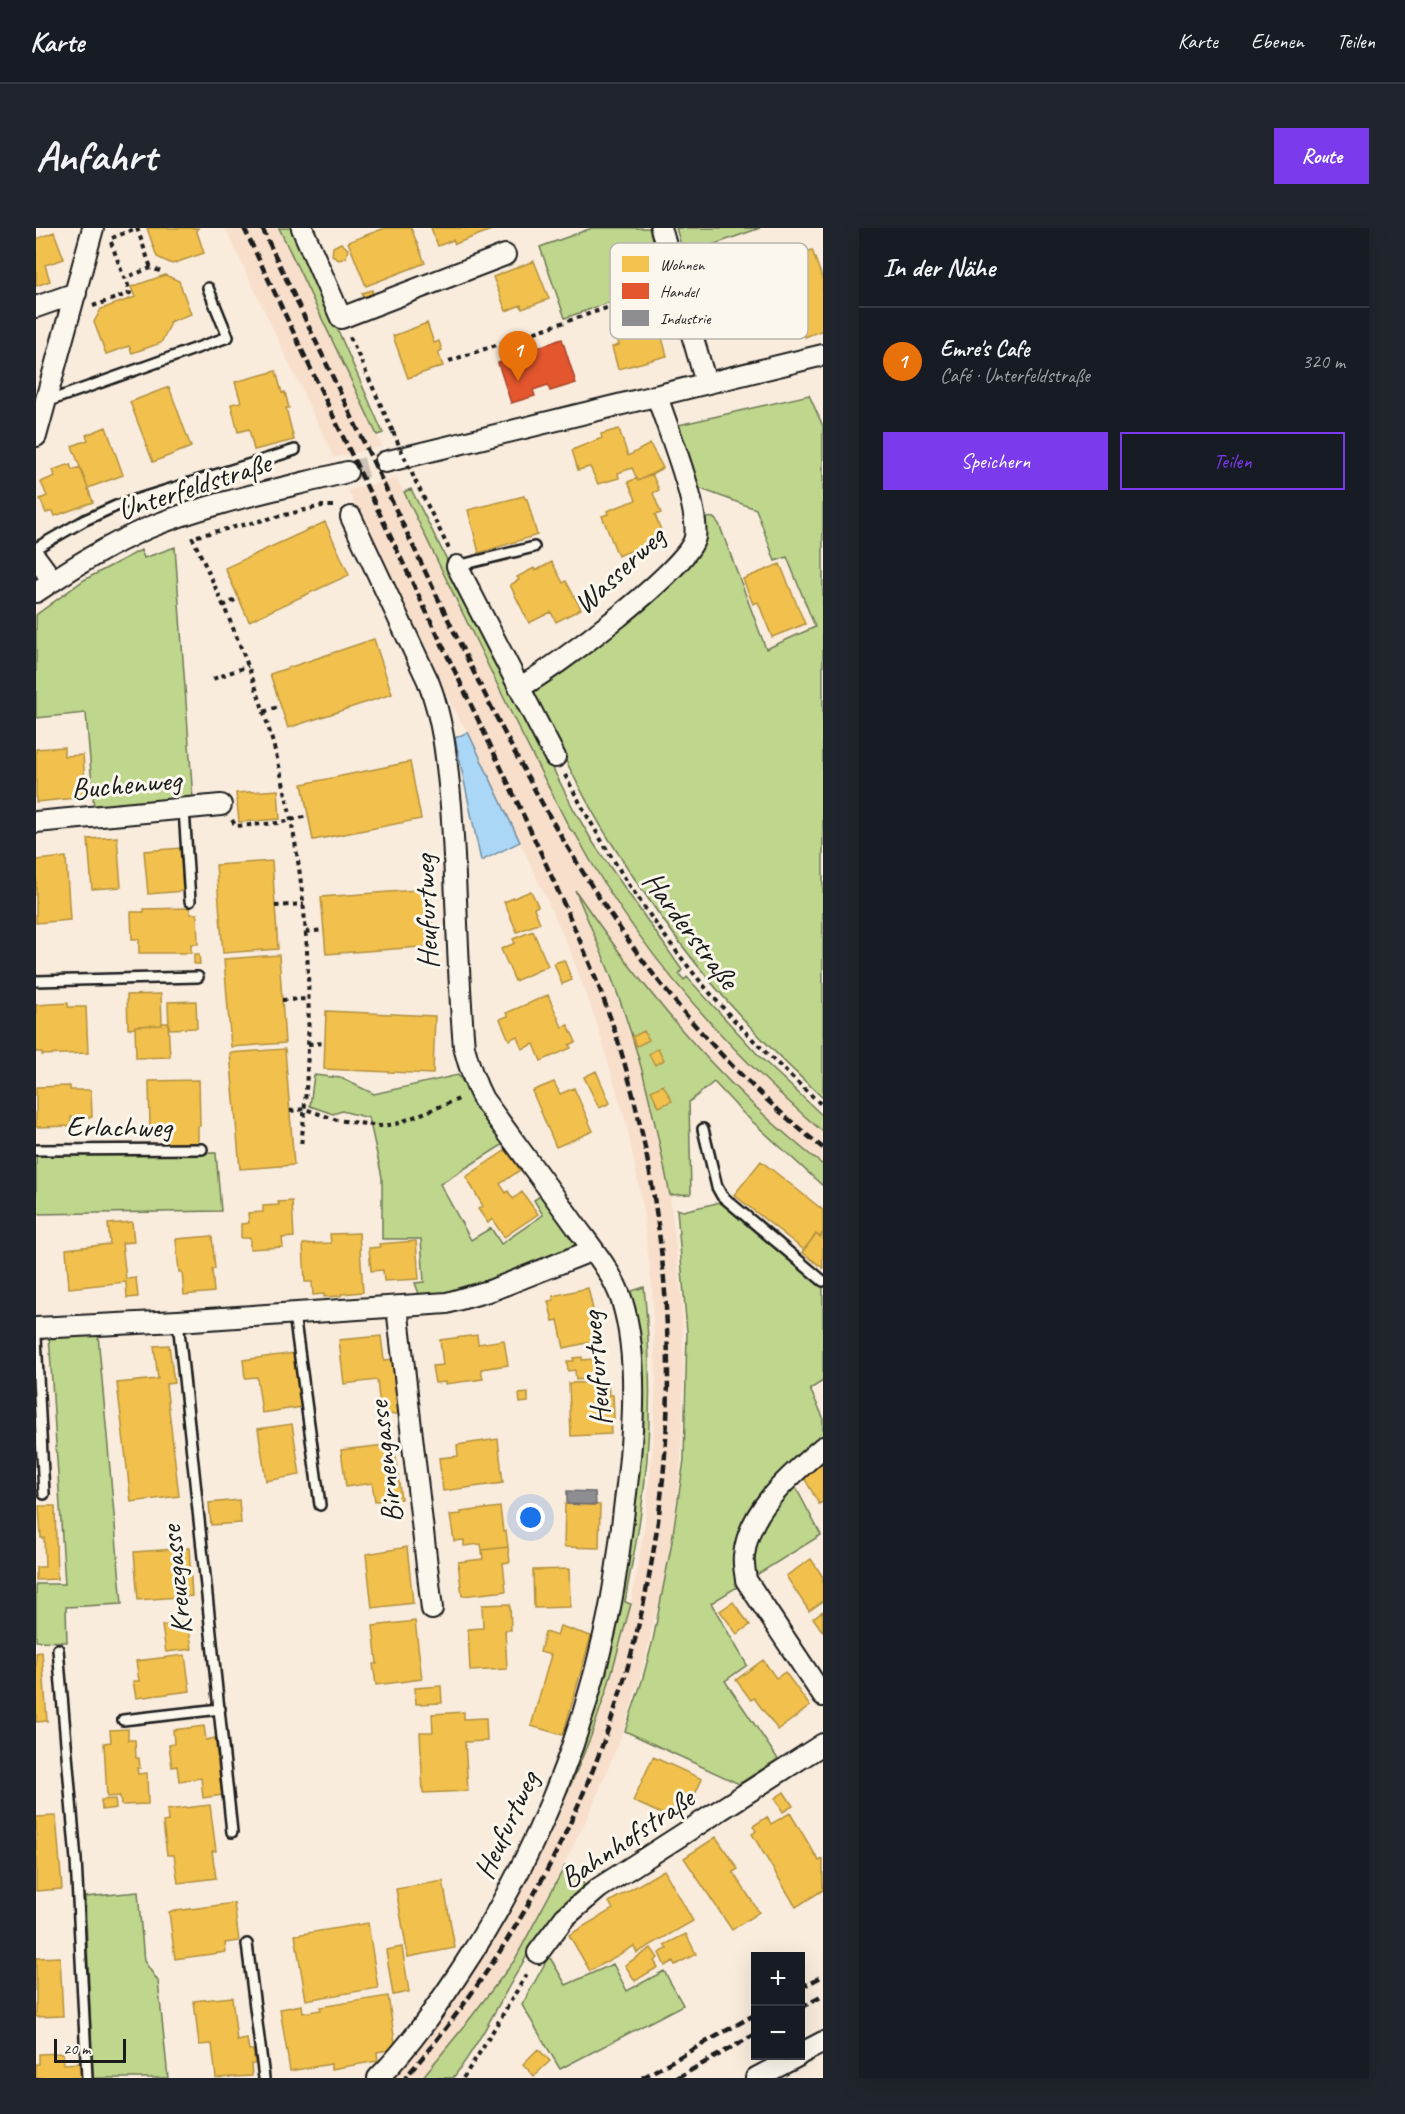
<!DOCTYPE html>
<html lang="de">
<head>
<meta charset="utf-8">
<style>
  :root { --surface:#171b24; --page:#20242c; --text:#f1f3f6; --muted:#9ea1a6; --line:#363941; --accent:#7c3aed }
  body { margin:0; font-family:Caveat,sans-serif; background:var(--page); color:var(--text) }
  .controls { position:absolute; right:18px; bottom:18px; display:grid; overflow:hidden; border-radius:0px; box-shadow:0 6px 24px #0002 }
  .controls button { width:54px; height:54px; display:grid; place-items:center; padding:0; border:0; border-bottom:2px solid var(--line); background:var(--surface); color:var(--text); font:30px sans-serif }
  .scale { position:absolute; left:18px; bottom:15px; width:72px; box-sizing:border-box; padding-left:6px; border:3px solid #1c1c1c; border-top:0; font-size:16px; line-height:21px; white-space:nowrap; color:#1c1c1c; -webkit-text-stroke:4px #fbf7ec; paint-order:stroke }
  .you { position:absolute; left:495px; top:1290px; width:21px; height:21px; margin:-15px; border:4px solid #fff; border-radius:50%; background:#1a73e8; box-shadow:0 0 0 9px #1a73e833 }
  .badge { display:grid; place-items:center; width:39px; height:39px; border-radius:50%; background:var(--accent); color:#fff; font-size:20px; font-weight:700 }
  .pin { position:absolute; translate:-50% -50px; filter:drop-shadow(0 2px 3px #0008) }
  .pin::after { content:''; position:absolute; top:32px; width:21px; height:18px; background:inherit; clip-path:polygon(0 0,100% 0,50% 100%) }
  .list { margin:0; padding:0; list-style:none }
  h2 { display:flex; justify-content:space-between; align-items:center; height:78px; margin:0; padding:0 24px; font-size:26px }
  h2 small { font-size:20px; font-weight:400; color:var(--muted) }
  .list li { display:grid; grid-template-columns:39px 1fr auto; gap:18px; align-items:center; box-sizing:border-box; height:108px; padding:0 24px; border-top:2px solid var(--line) }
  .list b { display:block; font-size:22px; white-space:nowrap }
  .list p { margin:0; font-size:20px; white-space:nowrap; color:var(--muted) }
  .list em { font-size:20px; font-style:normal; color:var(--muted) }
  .actions { display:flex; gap:12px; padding:18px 24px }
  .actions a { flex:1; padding:14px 0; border:2px solid var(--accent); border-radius:0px; text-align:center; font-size:21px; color:var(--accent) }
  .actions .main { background:var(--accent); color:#fff }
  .map { position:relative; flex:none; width:787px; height:1850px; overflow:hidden; border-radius:0px }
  header { display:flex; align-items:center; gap:36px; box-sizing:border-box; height:84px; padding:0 30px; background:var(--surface); border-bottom:2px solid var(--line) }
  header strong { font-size:28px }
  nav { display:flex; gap:33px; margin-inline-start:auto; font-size:21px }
  .intro { display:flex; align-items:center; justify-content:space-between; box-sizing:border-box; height:144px; padding:0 36px }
  h1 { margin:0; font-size:42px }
  .button { padding:15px 27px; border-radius:0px; background:var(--accent); color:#fff; font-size:21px; font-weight:700 }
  main { display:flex; gap:36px; padding:0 36px }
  aside { flex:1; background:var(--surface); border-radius:0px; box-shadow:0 6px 24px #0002 }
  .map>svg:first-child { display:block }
</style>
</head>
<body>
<header>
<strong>Karte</strong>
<nav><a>Karte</a><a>Ebenen</a><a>Teilen</a></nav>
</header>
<div class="intro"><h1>Anfahrt</h1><a class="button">Route</a></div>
<main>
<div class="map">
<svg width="787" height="1850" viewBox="0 0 787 1850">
  <rect width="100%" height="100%" fill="#f9ecdd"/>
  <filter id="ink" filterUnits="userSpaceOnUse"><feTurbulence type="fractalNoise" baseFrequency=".0167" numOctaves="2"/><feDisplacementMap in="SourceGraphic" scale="12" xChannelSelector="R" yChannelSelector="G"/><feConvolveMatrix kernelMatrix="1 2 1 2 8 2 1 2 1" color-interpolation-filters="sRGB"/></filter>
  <g filter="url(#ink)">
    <path fill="#f7dfcb" d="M189,0h54l103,218 -48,12z
      M361,250l160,326 49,84 40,58 70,85 39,40 68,61v33l-61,-52 -55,-54 -50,-56 -56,-74 -8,3 44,119 19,75 14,69 12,106 2,69 -3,89 -8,69 -10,57 -22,90 -20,62 -31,75 -69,137 -59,80 -40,49h-33l63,-78 24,-34 2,-8 34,-54 39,-75 21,-47 35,-93 24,-85 13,-74 8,-75 4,-76 -4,-91 -10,-85 -15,-76 -31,-106 -25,-68 -23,-51 -80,-170 -14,-22 -106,-220z"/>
    <path fill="#bfd68d" stroke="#6e7954" stroke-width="1.5" d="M243,0h14l90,205 -6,2z
      M556,0h57l11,39 -1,12c-17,15 -71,30 -94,39l-25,-71z
      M640,0h84l-76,27z
      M773,167l14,31v672c-27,-25 -53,-50 -78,-77 -48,-52 -91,-111 -129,-171 -30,-45 -53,-96 -78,-145l-3,-13 2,-5 61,-47 106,-116 3,-6c7,-2 8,1 12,6l47,125 49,-22 -28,-70 -12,4 -19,-52 -58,-21 -24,-62z
      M375,261l163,321 20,34 88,126 -3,4 5,6 3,-3 74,81 62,58v16c-99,-85 -185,-182 -247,-297l-6,-6 -55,-108 -111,-229z
      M139,319l18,253 -99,8 -8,-95 -50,5v-103l48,-35 57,-30 3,8z
      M539,662c72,105 147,196 248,275v21l-80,-73 -29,-31 -25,20 2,92 -21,1c-10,-48 -19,-96 -33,-142 -16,-56 -39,-110 -62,-163z
      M278,847l27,3 33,16 84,-19 49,67 -67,42 31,56 20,-12 10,16 42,-29 -9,-15 11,-7 36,52c-36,15 -126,61 -162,49l-4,-11 9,-1 -3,-43h-39v-62l-13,-59 -27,-7 -9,3 -23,-8z
      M180,925l5,58 -185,3v-59z
      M685,974l102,85v94l-13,8 13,28v18l-10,11 -28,21 36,68 -110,68 36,62 -22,16 53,78 -39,25 -114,-53 17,-50 11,-41 18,-93 13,-87 3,-128 -10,-123 6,2z
      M608,1059c8,79 8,160 -5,238 -4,26 -10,51 -14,77l6,2 -24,85 -16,47 -19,46 -41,87 40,-97 55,-215v-264z
      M13,1107h49l24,269 -56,3 1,35 -31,-1v-57h29z
      M529,1638l14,11 6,9c-63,53 -83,128 -132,192h-31l40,-49 52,-68z
      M102,1664l6,69 14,20 10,97h-75l-8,-181z
      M513,1728l17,29 47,-21 14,27 37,-20 19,34 -123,64 -38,-64z"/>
    <path fill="#abd7f7" stroke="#728c9f" stroke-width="1.5" d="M432,504l52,110 -39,19 -26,-123z"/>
    <path fill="#f2c14e" stroke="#b2903f" stroke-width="1.5" d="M111,0h52l-3,1 8,24 -32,11 -15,-7z
      M349,0h26l14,35 -59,23 -18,-44z
      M395,0h59l1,2 -36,14 -2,-4 -15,6z
      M18,4l10,27 -19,6 5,16 -14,5v-47z
      M305,15l7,6 -2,9 -7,2 -7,-4 1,-9z
      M776,22l11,30v50l-18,7 -27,-75z
      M498,33l15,38 -27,10 -1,-4 -15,6 -13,-34z
      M129,47l14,6 12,33 -22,8 1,3 -9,18 -29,10 -3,-7 -23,8 -12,-32 7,-13 34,-12 -4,-10z
      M336,62l2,7 -10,3 -2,-7z
      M629,75l7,28 -11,3 6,22 -49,13 -6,-22 7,-2 -6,-22 31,-8 -2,-6z
      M391,95l7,20 5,-2 3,9 -4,2 5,14 -35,12 -15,-42z
      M240,143l6,22 3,-1 4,16h-3l8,32 -40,10 -5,-21 -11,3 -7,-28 10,-2 -6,-20z
      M133,159l22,60 -38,15 -23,-60z
      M70,199l17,48 -35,13 -16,-42 16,-6 -2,-5z
      M583,201l9,27 22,-12 13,24 -25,13 -6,-13 -14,5 1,5 -21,6 -8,-17 -12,3 -6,-20 30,-12 -1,-4z
      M34,236l2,6 8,-3 13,35 -38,14 -2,-5 -7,2 -6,-14 7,-3 -6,-14 14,-6 -2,-6z
      M616,246l7,16 -6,3 8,20 -6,2 9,23 -46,18 -16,-40 6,-2 -1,-3 29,-11 -8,-18 9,-4 1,3z
      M488,268l1,3h2l10,36 -58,18 -11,-43z
      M289,294l24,53 -100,46 -24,-53z
      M516,334l11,21 3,-2 15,28 -25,13 -5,-10 -22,11 -19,-38 9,-5 -2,-3 17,-9 1,3z
      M744,336l25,60 -33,13 -14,-35 -5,2 -10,-25z
      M338,411l18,55 -104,34 -18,-54z
      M28,519v9l19,-1 3,42 -50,5v-53z
      M374,534l11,57 -108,21 -11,-56z
      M242,562l2,29 -41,3 -3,-29z
      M81,609l4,50 -29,2 -4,-50z
      M145,620l3,43 -36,3 -4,-43z
      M30,629l4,63 -34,3v-63z
      M236,633l6,88 -55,4 -7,-88z
      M394,661l4,57 -108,8 -5,-57z
      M495,663l7,15 -4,2 6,15 -23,9 -13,-30z
      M154,680v6h7l1,30h-7v9h-52v-14h-7l-1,-27h13v-3z
      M497,703l15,35 -33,15 -14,-32 14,-6 -2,-4z
      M158,726h5l1,10h-6z
      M243,727l6,88 -54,4 -7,-88z
      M528,732l8,20 -10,4 -8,-21z
      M125,766l1,31 -27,1v2l-7,1 -1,-34z
      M512,767l14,32 6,-2 8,17 -7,3 2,3 -30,13 -7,-17 -12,5 -5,-13 -8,4 -9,-21 8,-3 -2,-3z
      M160,773l1,27 -28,1 -1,-27z
      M32,775v4h18l2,46 -46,2v-3h-6v-47z
      M290,783l109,5 -2,58 -109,-5z
      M126,795h6l2,34 -34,1 -1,-32 27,-1z
      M608,803l5,9 -12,6 -5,-9z
      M622,820l6,12 -9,5 -6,-11z
      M249,821l9,116 -54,4 -10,-116z
      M560,843l14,32 -11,5 -15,-31z
      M163,852l1,46h-2v18l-32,1v-18l-16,1 -1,-47z
      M518,854l6,12 14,-6 19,43 -37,16 -24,-56z
      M627,857l9,16 -13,6 -8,-16z
      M34,858v4h21l1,27h-21v9l-35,1v-40z
      M470,922l14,20 -20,14 6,9 2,-2 5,8 9,-7 16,22 -34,23 -12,-18 -4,4 -10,-14 5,-3 -17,-29z
      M725,933l62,49v22l-3,5 -4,-3 -12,16 -70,-55z
      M256,973l2,36 -12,1 1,9 -33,2v-11h-9v-14l8,-1 -1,-10 15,-1v-6l16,-1 -1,-3z
      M96,994l2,20 -12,1 4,36 10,-1 2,19 -11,1 -1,-16 -57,6 -3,-39 44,-5 -2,-20z
      M787,1004v36l-21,-16 14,-18 4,3z
      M323,1005l4,59 -22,2v2l-17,1v-3l-11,1 -1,-13h-7l-2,-38 28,-1 -1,-9z
      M176,1008l3,33h-3l2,23 -30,3 -2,-23h-3l-3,-33z
      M380,1013l3,38 -35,2 -1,-11 -12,1 -2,-23 11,-1 -1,-3z
      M552,1060l12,52 -36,8 -6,-28 -5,1 -5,-20 6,-1 -1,-4z
      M441,1107l1,9 26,-4 4,25 -27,4 2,10 -38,5v-2l-10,1 -3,-17 11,-1 -3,-25z
      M345,1108l3,24 10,-1 7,54 -20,3 -4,-36 -33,4 -5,-44z
      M133,1117l5,38 -8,1 13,112 -48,6 -14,-119 41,-4 -4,-33z
      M258,1125l8,54 -40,6 -5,-36 -12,1 -2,-18z
      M546,1129v3l11,-1 1,19 -18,2 -1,-10 -7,1 -1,-10h7l-1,-3z
      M572,1154l1,13h4l1,24h-4l1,15 -40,2 -2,-53z
      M492,1165v9l-8,1 -1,-9z
      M256,1196l8,51 -34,6 -8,-52z
      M462,1211l5,44 -60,8 -4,-33 19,-2 -1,-11z
      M358,1216l7,55 -26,2 -3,-18 -26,4 -5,-37z
      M787,1232v42l-4,2 -18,-32z
      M203,1272l2,23 -30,2 -2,-22z
      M529,1276l35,1 -1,43 -35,-1z
      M3,1278h16l2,73 -21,1v-13h9l-1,-29h-3z
      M464,1279l3,24h3l2,16 -26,3 -1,-6 -17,2v-6l-10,1 -4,-26 11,-1v-2z
      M371,1319l6,56 -41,5 -6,-54z
      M472,1319l2,15 -7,1 3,28 -44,5 -4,-34 25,-3 -1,-9z
      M153,1320l3,48 -54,4 -4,-48z
      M775,1331l12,18v24l-14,10 -23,-35z
      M533,1341l1,38 -36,1 -1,-38z
      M697,1374l17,23 -13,9 -17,-23z
      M474,1376l1,26h-6l2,39 -37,2 -2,-42 15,-1 -1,-23z
      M787,1383v21l-10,-14z
      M379,1393l7,58 -46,6 -3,-21h4l-4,-38z
      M152,1394l4,27 -26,3 -4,-26z
      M524,1398l31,10 -28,99 -32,-9 20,-71 -11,-3 5,-20 12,4z
      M6,1424l5,69 -11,1v-69z
      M149,1427l5,36 -54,7 -3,-17h6l-3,-20z
      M727,1432l13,18 9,-6 25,34 -32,24 -24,-32 -3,2 -15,-20z
      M405,1458l1,17 -26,1 -1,-16z
      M428,1484v7l22,-1 1,23 -22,1 3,49 -45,2 -3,-61h13l-1,-18z
      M168,1498l2,14 9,-2 7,57 -19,3 -2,-20 -22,3 -2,-15 -5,1 -3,-22 5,-1 -1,-14z
      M92,1501v11h7l1,18h3l1,10h-3l1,6 9,-1 1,31 -27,1 -1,-9 -13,1 -3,-54 7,-1 -1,-12z
      M617,1529l49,22 -12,26 -9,-3 -8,17 -40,-18z
      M748,1564l9,14 -10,6 -8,-14z
      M79,1571l1,9 -14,2 -1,-10z
      M174,1577l6,46h-4l4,27 -38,5 -4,-28h-7l-4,-33 5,-1 -1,-11z
      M754,1585l29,48 4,-2v31l-27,17 -44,-73 4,-3 -3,-5 14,-9 4,7z
      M20,1588l6,73 -26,2v-74z
      M680,1609l22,32 -5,3 26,40 -27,18 -48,-72z
      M628,1642l29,51 -56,32 -3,-7 -44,25 -21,-36 44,-26 -4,-7z
      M407,1653l12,67 -47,9 -12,-68z
      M198,1675l5,38 -14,2 1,9 -51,7 -6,-47z
      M332,1695l10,65 -72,12 -11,-65z
      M650,1706l10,20 -21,11 -2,-4 -8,5 -6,-13 8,-4 -3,-4z
      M366,1719l7,45 -16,3 -7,-45z
      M615,1720l7,10 -4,3 4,6 -23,14 -10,-16z
      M24,1729l3,59 -27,1v-59z
      M352,1768l8,53 -19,3 1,9 -47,8v-5l-41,7 -10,-62 22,-4 1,8 18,-3 -1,-3z
      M196,1769l5,44 10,-2 2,11h4l2,14h-4l1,12 -36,2 -4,-34 -13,1 -5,-44z
      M502,1821l12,12 -16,15 -11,-12z
      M27,1825l1,11 16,-1 1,15h-45v-14h3v-10z"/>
    <path fill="#e4572e" stroke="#a84529" stroke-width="1.5" d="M526,111l14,44 -26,8 -2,-6 -15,5 2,6 -24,7 -13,-40 26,-8 -1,-3z"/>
    <path fill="#8d8d92" stroke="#6b6b6f" stroke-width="1.5" d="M531,1263l28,1 1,13 -29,-1z"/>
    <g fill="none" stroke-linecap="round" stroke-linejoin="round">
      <path stroke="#cdc2b6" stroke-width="20" stroke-dasharray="20 10" stroke-linecap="butt" d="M311,244l38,-10"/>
      <defs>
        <path id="service" d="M10,174l182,-65 -20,-49
          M0,320l49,-28 31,-14 179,-56
          M421,338l77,-19
          M148,581l6,92
          M0,753l162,-4
          M667,901l14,58 5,9 101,85
          M0,922l166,-1
          M258,1086l26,191
          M142,1093l54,511
          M0,1109l8,157
          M22,1421l18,211 11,218
          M87,1492l97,-11
          M211,1716l17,134"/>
        <path id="minor" d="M266,0l39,90 164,-63
          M625,0l45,155
          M0,79l40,-14
          M0,208l57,-208
          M349,234l438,-107
          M315,289l77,164c16,40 19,83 23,125 6,81 6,161 13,241 5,19 10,35 19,52 29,40 58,79 87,119 18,26 42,52 52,83 18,58 11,140 3,200 -5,43 -10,87 -20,130 -27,122 -75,235 -144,339 -25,38 -51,76 -83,108
          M0,330l17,23
          M421,338l98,191
          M0,364c36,-24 72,-47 112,-64 63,-26 133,-39 199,-56
          M484,459c31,-16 170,-119 175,-150 5,-29 -28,-110 -38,-141
          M0,594l185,-17
          M361,1079l35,302
          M0,1100l142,-7 269,-18 45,-13 101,-40
          M787,1219c-32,28 -75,63 -79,109 -1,7 1,16 2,24l77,116
          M502,1725l27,-36 34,-29 224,-144
          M764,1826l23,-12
          M720,1850l42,-22"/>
      </defs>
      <use href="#service" stroke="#1c1c1c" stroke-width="14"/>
      <use href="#minor" stroke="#1c1c1c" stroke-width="24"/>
      <path stroke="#1c1c1c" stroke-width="4" stroke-dasharray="4.5 4.5" stroke-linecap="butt" d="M101,0l14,40
        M76,10l24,-10
        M75,14l13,36 27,-10 11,4
        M57,78l37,-13 -4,-15
        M314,109l43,95
        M413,133l208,-70
        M379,252l34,69
        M161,308l125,-30h11
        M156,309c31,65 61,133 80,203 38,132 44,269 29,406
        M187,378l16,-8
        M177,451l35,-13
        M228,484l17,-6
        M529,547c41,79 92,157 151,225 33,38 70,72 107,106
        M196,592l4,6 42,-3 30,-7
        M239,678l29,-2
        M270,704l18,-2
        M246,772l27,-1
        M272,816l17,-1
        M254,883l15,-2 32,11 43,6 16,-2 63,-25
        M427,1850l21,-32 44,-74"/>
      <use href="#service" stroke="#fbf7ec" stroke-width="9"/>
      <use href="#minor" stroke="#fbf7ec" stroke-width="20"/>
      <path stroke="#1c1c1c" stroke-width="4.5" stroke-dasharray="9 4.5" stroke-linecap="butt" d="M208,0c76,160 152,321 229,481 29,61 58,121 85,182 22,49 44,99 60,150 110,363 38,748 -213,1037
        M226,0c54,114 108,227 162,341 105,220 203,423 399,579
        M764,1760l23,-12
        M764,1780l23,-12
        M606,1850l114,-64
        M641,1850l79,-44"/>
      <path stroke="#1c1c1c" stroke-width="4" stroke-dasharray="4.5 4.5" stroke-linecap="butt" d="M357,204l22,48"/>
    </g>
  </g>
  <g text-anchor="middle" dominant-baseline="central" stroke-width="6" stroke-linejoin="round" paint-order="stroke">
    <g font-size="30" fill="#1c1c1c" stroke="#fbf7ec">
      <text transform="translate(158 258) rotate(-18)">Unterfeldstraße</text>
      <text transform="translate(583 342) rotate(-43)">Wasserweg</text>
      <text transform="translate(90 556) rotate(-5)">Buchenweg</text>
      <text transform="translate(390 684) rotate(-92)">Heufurtweg</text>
      <text transform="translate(655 702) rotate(53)">Harderstraße</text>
      <text x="83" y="898">Erlachweg</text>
      <text transform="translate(560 1141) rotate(-95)">Heufurtweg</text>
      <text transform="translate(349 1234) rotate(-97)">Birnengasse</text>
      <text transform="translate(140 1352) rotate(-96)">Kreuzgasse</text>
      <text transform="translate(470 1597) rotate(-65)">Heufurtweg</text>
      <text transform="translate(591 1610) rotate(-34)">Bahnhofstraße</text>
    </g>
  </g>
  <rect x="574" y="15" width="198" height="96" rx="9" fill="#fbf7ec" stroke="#b8b5ae" stroke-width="1.5"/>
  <rect x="586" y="28" width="27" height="16" fill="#f2c14e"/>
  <rect x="586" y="55" width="27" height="16" fill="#e4572e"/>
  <rect x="586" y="82" width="27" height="16" fill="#8d8d92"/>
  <g font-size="16" fill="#1c1c1c">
    <text x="624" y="42">Wohnen</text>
    <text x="624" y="69">Handel</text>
    <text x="624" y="96">Industrie</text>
  </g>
</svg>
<div class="controls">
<button>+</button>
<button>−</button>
</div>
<div class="scale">20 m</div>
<div class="you"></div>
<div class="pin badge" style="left:482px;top:153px;background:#e8710a">1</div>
</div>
<aside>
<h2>In der Nähe<small></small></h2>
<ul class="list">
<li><span class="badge" style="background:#e8710a">1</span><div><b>Emre's Cafe</b><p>Café · Unterfeldstraße</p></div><em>320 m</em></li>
</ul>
<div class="actions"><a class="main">Speichern</a><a>Teilen</a></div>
</aside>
</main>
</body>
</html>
